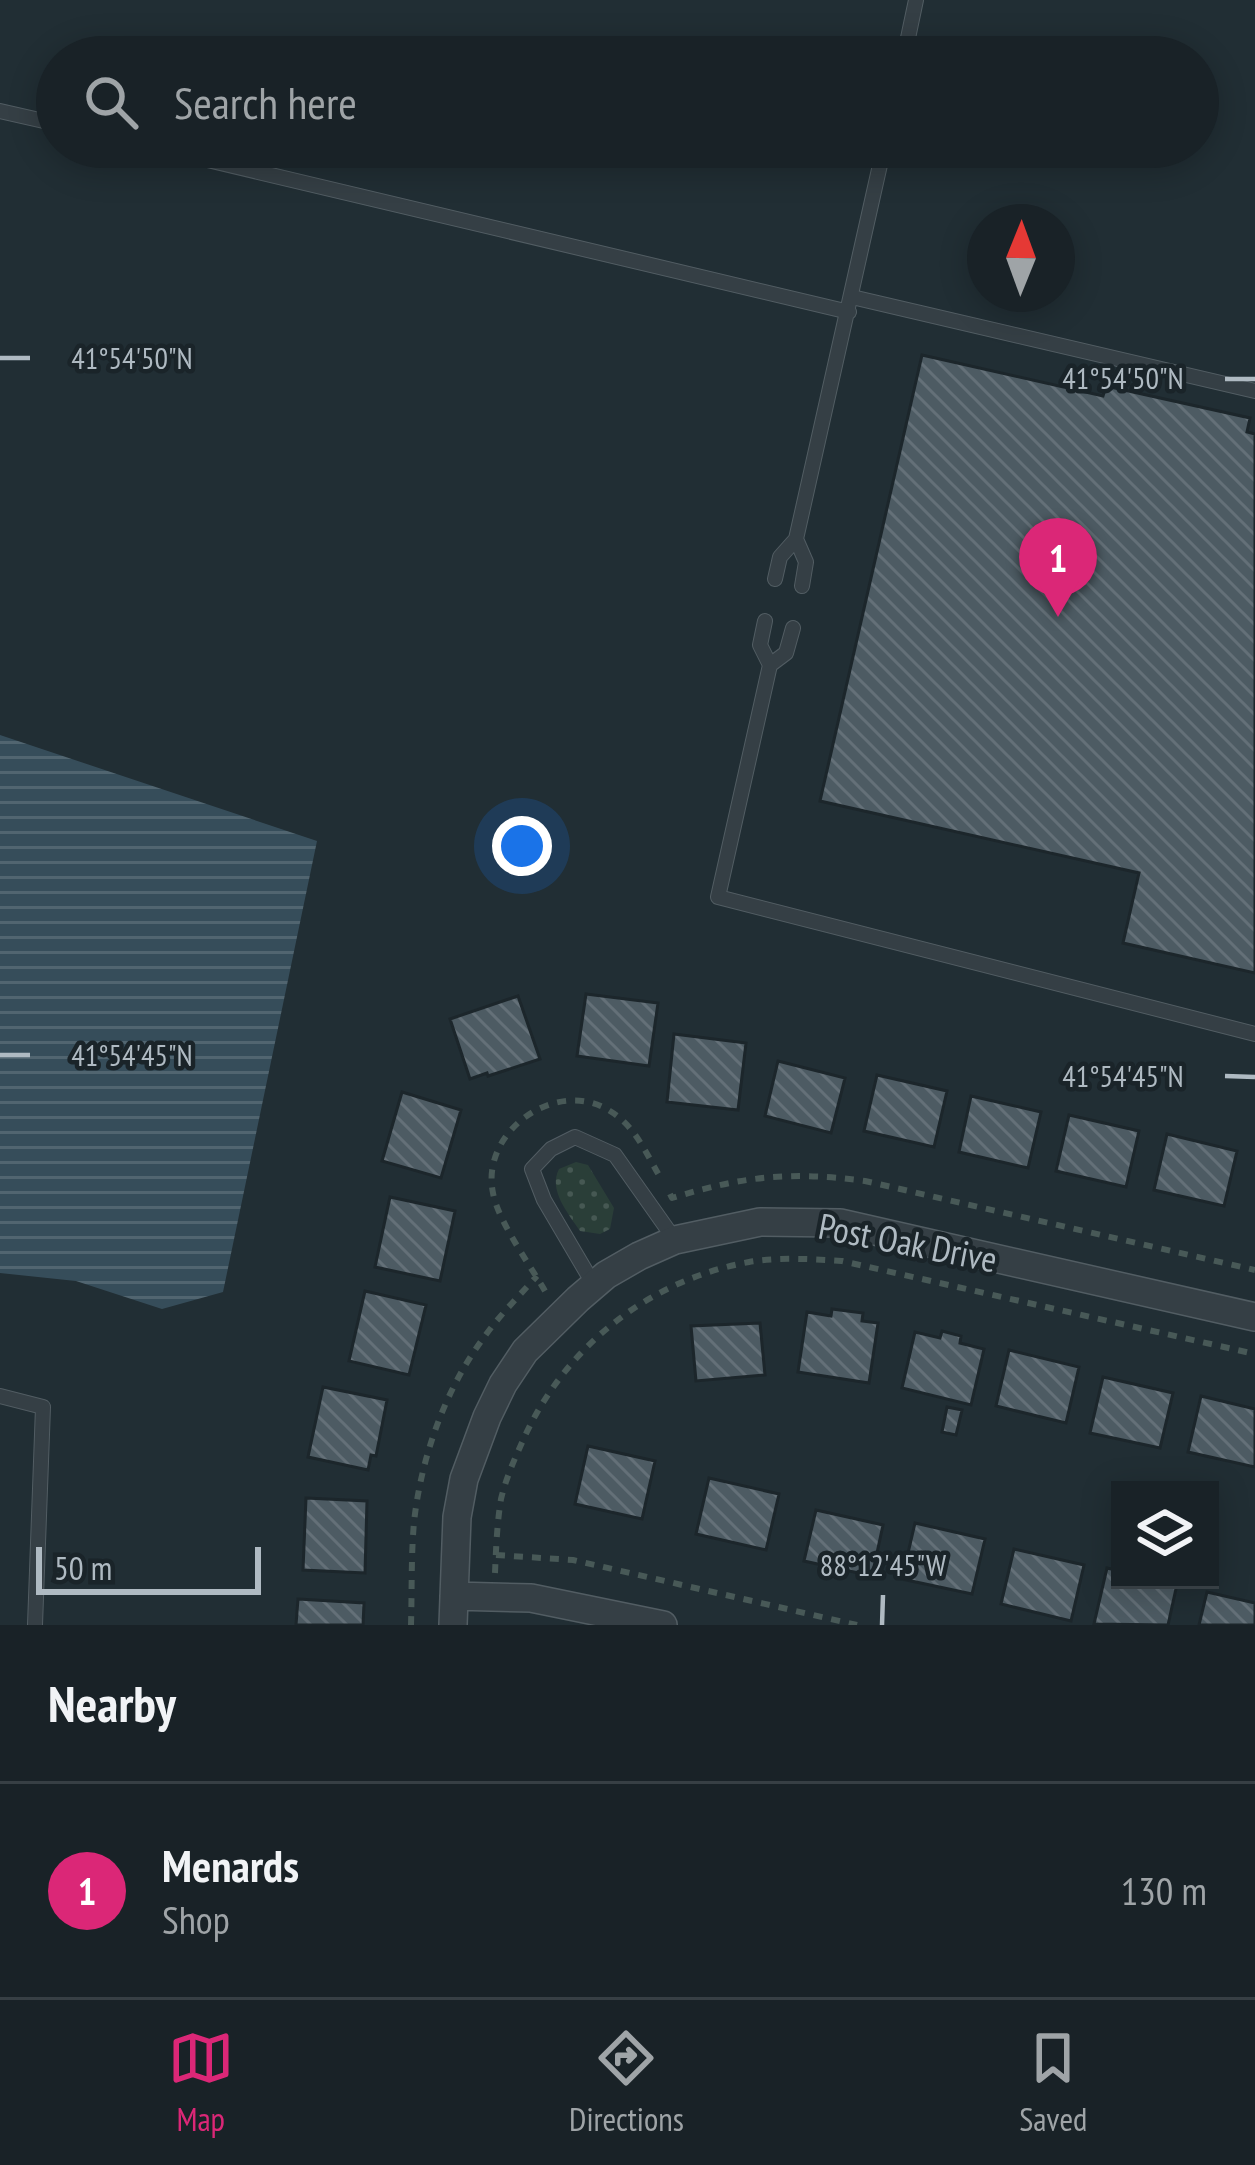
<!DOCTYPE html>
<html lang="en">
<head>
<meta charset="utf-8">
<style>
  :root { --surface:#192227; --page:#262f33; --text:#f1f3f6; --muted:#9fa4a7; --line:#373f44; --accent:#db2777 }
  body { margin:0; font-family:"PT Sans Narrow",sans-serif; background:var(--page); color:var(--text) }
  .controls { position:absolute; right:36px; bottom:36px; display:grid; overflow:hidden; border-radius:0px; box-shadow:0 6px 30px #0003 }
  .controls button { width:108px; height:108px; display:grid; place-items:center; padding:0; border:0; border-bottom:3px solid var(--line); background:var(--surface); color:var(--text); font:60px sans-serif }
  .compass { position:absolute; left:967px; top:204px; width:108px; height:108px; border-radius:50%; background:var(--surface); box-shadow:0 6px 30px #0003; rotate:1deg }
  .scale { position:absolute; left:36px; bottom:30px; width:225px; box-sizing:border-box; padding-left:12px; border:6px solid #afbac2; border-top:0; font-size:33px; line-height:42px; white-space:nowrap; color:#afbac2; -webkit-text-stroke:9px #1a2429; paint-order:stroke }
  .you { position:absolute; left:522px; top:846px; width:42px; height:42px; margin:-30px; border:9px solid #fff; border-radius:50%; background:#1a73e8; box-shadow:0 0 0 18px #1a73e833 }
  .badge { display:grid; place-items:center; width:78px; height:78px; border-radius:50%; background:var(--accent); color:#fff; font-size:39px; font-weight:700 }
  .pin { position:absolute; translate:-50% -99px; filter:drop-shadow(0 3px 6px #0008) }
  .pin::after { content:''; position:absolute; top:63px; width:42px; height:36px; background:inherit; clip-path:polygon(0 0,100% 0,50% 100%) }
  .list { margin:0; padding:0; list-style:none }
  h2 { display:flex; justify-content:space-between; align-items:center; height:156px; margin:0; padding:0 48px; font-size:51px }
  h2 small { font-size:39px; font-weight:400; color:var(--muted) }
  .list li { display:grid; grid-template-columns:78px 1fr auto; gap:36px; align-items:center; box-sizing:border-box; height:216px; padding:0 48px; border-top:3px solid var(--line) }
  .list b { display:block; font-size:45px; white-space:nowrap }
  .list p { margin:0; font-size:39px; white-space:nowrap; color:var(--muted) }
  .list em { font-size:39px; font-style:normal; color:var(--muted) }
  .icon { flex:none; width:66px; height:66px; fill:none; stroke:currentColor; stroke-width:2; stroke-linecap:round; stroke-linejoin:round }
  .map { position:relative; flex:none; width:1255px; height:1625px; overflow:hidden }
  .search { position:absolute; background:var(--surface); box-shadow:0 6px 30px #0003; left:36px; right:36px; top:36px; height:132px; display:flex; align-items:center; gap:30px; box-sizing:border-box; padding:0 42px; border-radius:66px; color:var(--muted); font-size:45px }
  .sheet { height:372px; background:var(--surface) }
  nav { display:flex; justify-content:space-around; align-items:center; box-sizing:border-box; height:168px; border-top:3px solid var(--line); background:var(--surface); font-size:33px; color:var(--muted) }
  nav a { display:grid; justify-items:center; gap:6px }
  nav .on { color:var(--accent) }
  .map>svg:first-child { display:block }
</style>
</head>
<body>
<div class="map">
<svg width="1255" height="1625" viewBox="0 0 1255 1625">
  <defs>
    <pattern id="grass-dots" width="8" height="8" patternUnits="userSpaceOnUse" patternTransform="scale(3)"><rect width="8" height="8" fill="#2a3e38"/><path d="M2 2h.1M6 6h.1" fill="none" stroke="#465853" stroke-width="1.8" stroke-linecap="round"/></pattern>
    <pattern id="water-rules" width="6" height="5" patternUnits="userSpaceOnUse" patternTransform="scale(3)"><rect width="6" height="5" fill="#364d5a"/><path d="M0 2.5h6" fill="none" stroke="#516570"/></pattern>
    <pattern id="building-back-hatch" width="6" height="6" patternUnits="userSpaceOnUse" patternTransform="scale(3)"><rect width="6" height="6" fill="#4d5b63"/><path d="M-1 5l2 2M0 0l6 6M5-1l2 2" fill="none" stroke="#647078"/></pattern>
  </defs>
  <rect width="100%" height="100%" fill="#212e34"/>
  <path fill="url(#grass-dots)" d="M576,1162l12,3 26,43 -4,21 -10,5 -20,-3c-12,-18 -32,-41 -21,-62z"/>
  <path fill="url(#water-rules)" d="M0,735l317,106 -94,451 -61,17 -86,-28 -76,-8z"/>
  <path fill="url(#building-back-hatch)" stroke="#1c262b" stroke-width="3" d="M922,355l181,41 3,-10 144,32 -3,14 8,2v539l-132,-30 16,-70 -319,-72z
    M586,994l72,9 -9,63 -72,-10z
    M518,996l22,63 -52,17 -1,-3 -17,6 -20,-60z
    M674,1034l72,9 -8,67 -71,-8z
    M778,1061l67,17 -14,55 -66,-17z
    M877,1075l70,16 -13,56 -70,-16z
    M402,1092l59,18 -20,68 -59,-17z
    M971,1096l70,16 -13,56 -69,-16z
    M1069,1115l70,16 -13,56 -70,-16z
    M1167,1134l70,17 -13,55 -70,-16z
    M390,1197l65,14 -15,70 -65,-14z
    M365,1291l61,14 -17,70 -60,-14z
    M832,1309l31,4 -1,8 16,2 -9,60 -71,-11 9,-60 24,4z
    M760,1323l5,52 -69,6 -5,-55z
    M942,1331l19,5 -1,7 24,6 -13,56 -69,-17 13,-56 25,6z
    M1009,1350l70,17 -13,56 -70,-17z
    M1103,1377l70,16 -13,55 -70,-15z
    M323,1387l64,13 -11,56 -5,-1 -3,15 -60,-13z
    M1201,1396l54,13v58l-67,-15z
    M947,1407l15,3 -6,25 -14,-3z
    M588,1446l67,15 -13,58 -67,-15z
    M709,1478l70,16 -13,56 -70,-16z
    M306,1498l61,3 -2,72 -62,-3z
    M816,1510l67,15 -11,51 -68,-15z
    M915,1523l70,16 -13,55 -70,-15z
    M1014,1549l70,16 -13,56 -70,-17z
    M1107,1568l13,3v9h40l17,4 -9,41 -74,-1z
    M1207,1592l48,11v22h-56z
    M298,1599l66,4 -1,22h-67z"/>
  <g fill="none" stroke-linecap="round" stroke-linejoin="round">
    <defs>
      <path id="lane" d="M904,57l12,-57
        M0,111l57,13
        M153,147l696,165
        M852,297l403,94
        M796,539l10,23 -4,24
        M775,579l5,-22 16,-18 88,-392
        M765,621l-5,24 10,20 -52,232 537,137
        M770,665l16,-12 7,-25
        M594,1285l-50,-85 -12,-31 19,-20 24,-12 40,18 60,85
        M0,1396l43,11 -8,218"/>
      <path id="street" d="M454,1596l77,2 132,27
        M453,1625l4,-108 7,-38 23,-62 16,-33 22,-33 53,-52 28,-24 33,-19 36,-16 85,-18 80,1 415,94"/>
    </defs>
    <use href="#lane" stroke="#525d63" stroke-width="16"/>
    <use href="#street" stroke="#525d63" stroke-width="30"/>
    <path stroke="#485957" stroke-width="6" stroke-dasharray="9 9" stroke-linecap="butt" d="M670,1194l2,4c71,-22 120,-27 193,-17l390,89
      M545,1291c-15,-26 -47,-70 -52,-98 -13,-62 64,-116 117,-82 25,15 36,42 50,66
      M496,1555l77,5 284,65
      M495,1573c1,-24 2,-50 6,-74 5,-21 14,-41 23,-61 42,-92 125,-158 225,-176 31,-5 62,-3 93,-1l413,93
      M411,1625c1,-34 0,-69 3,-103 7,-63 30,-130 68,-182 16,-23 36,-43 55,-64"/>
    <use href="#lane" stroke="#353f45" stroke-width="14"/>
    <use href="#street" stroke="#353f45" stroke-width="27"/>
  </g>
  <path fill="none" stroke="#afbac2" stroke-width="4.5" d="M0,358h30M1225,379h30M0,1055h30M1225,1076l30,1M882,1625l1,-30"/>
  <g text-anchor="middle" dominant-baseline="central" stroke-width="9" stroke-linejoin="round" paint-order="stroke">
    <g font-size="36" fill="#afbac2" stroke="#1a2429">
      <text transform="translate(908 1242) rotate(11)">Post Oak Drive</text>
    </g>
  </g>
  <g font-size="30" text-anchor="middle" fill="#afbac2" stroke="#1a2429" stroke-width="9" stroke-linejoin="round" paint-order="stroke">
    <text x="132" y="369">41°54'50"N</text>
    <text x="1123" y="389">41°54'50"N</text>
    <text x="132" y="1066">41°54'45"N</text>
    <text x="1123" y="1087">41°54'45"N</text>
    <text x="883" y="1576">88°12'45"W</text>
  </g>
</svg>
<div class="controls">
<button><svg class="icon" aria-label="layers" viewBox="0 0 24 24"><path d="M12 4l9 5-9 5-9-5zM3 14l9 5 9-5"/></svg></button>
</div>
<svg class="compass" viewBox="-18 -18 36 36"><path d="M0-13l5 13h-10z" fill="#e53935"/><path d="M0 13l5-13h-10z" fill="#9fa4a7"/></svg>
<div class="scale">50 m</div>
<div class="you"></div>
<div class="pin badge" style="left:1058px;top:617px">1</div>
<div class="search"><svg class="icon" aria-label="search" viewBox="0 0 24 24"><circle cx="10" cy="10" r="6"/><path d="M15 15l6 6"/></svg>Search here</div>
</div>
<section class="sheet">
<h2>Nearby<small></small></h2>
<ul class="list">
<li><span class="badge">1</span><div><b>Menards</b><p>Shop</p></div><em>130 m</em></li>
</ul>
</section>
<nav>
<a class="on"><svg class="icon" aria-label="map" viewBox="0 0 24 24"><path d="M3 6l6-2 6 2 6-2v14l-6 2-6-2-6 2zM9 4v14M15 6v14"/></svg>Map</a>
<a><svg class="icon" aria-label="directions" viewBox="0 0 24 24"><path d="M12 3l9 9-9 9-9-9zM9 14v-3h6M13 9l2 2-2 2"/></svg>Directions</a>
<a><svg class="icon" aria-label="saved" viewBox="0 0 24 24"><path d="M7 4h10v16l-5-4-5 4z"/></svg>Saved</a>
</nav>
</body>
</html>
